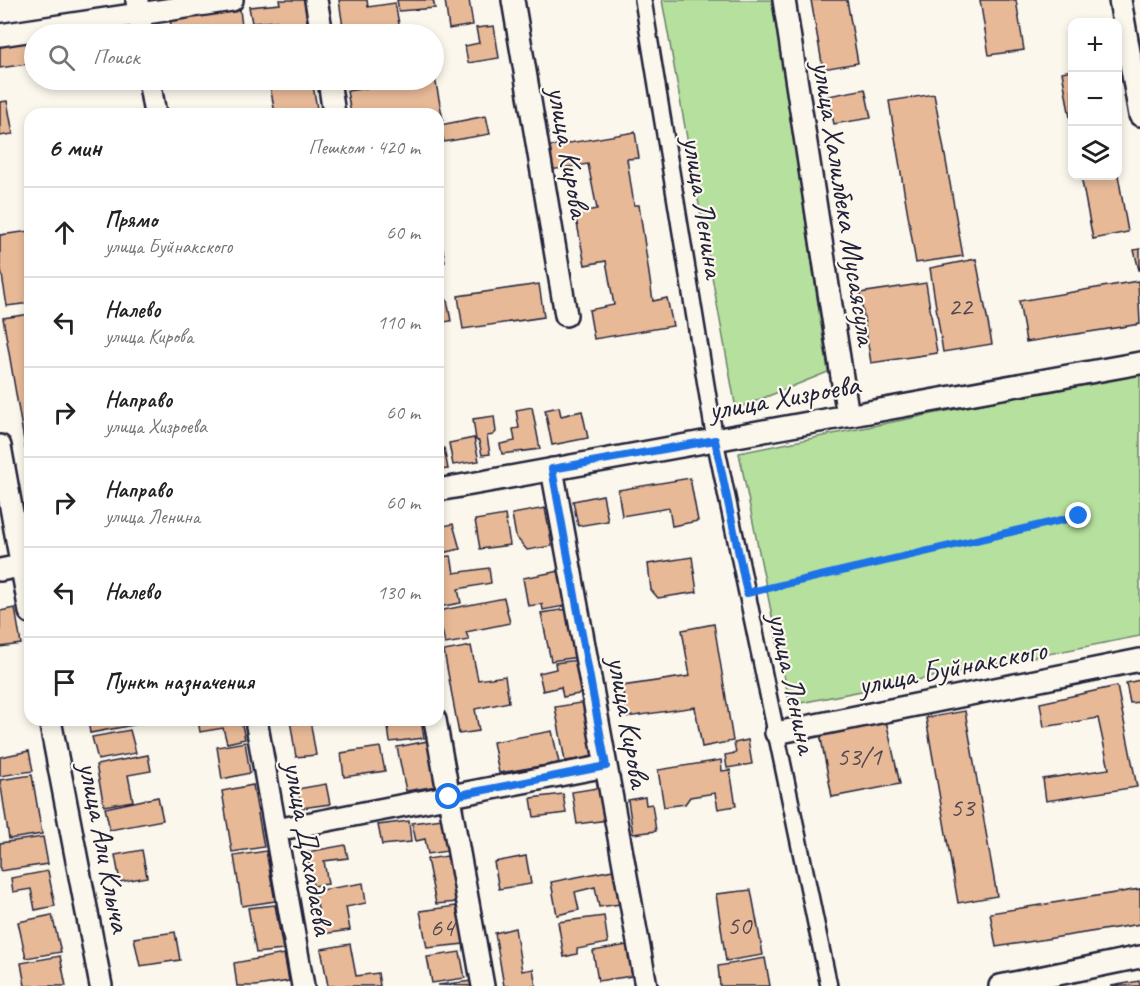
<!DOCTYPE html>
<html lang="ru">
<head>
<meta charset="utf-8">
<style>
  :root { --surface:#fff; --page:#f6f6f6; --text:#222; --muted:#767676; --line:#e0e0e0 }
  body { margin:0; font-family:Caveat,sans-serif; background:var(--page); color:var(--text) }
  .controls { position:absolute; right:18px; top:18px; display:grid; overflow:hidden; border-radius:12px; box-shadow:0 3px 9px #0003 }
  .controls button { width:54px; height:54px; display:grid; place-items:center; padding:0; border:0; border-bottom:2px solid var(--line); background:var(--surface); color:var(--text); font:30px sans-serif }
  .stop { position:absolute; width:18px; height:18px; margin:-14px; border:4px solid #1a73e8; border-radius:50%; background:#fff }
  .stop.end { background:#1a73e8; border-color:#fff; box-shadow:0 2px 6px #0008 }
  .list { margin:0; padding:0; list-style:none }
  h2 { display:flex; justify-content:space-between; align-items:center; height:78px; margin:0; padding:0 24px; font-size:26px }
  h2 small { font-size:20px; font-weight:400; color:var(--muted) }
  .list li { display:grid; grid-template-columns:39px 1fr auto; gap:18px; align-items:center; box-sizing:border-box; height:90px; padding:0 24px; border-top:2px solid var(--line) }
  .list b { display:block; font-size:22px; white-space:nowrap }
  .list p { margin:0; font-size:20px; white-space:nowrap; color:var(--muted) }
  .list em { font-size:20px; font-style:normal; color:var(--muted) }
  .icon { flex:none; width:33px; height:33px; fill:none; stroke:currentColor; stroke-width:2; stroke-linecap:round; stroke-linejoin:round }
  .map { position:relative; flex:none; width:1140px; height:986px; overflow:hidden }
  .search { position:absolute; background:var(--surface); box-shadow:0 3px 9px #0003; left:24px; top:24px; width:420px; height:66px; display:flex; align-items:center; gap:15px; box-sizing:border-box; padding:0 21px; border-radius:33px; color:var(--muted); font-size:22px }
  .panel { position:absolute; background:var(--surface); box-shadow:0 3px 9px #0003; left:24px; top:108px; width:420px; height:618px; border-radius:18px }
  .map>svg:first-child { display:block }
</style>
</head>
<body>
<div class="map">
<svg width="1140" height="986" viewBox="0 0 1140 986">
  <rect width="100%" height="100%" fill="#fbf7ec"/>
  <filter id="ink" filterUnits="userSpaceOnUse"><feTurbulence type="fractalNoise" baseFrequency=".0167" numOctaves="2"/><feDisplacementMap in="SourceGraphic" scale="12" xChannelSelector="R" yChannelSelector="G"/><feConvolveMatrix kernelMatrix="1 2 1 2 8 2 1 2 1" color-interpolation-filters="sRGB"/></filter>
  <g filter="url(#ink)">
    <path fill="#b6e09d" stroke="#6c816c" stroke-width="1.5" d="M662,0h111l55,372 -92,37z
      M1140,372v264l-350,69 -51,-252z"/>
    <path fill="#e7b997" stroke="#22223b" stroke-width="1.5" d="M279,0h25l5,34h-30l-2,-13 -25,2 -3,-16 31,-3z
      M339,0h28l1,7 27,-4 6,31h-57z
      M397,0h36l2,8 -36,3z
      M445,0h24l4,25 -24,4z
      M811,0h36l11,63 -35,6z
      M980,0h36l8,50 -35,5z
      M240,10l3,24h-70l-3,-14z
      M494,26l5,32 -31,5 -3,-17 14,-3 -3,-15z
      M122,27l1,7h-54z
      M34,40v23l-34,5v-23z
      M1072,70v59l-10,-57z
      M434,78h1l8,42 -5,1v-7h-87l-4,-23z
      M269,80h43l6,34h-43z
      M865,89l6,29 -37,6 -6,-28z
      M934,94l29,162 -47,7 -27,-162z
      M7,101l6,33 -13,2v-34z
      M486,116l4,18 -46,8 -4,-17z
      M635,132l4,26 -12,1 7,46h5l14,96 14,-3 6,28 -79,13 -5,-29 25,-5 -8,-44 -21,4 -10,-52 22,-4 -9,-45 -38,6 -5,-23z
      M1118,175l10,57 -35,7 -12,-63z
      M438,222l7,40 -7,1z
      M30,231v72l-23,3 -7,-43v-28z
      M1140,249v21h-1l-5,-20z
      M976,259l16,85 -49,8 -13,-84z
      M1138,281l2,43 -114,18 -7,-41z
      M926,283l11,70 -66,10 -11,-70z
      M539,284l5,33 -81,12 -5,-33z
      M447,300l4,21 -13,2v-22z
      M30,314v150h-2l-25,-146z
      M532,407l8,42 -38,5 -2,-10 15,-3 -2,-12 6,-1 -3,-18z
      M559,407l2,9 21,-5 6,27 -36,7 -7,-35z
      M494,416l2,16 -3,3 -6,1 3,18 -8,1 -3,-14 -3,-1 -3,-21z
      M474,438l5,23 -26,4 -4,-22z
      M444,448l4,21 -10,1v-21z
      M690,478l8,43 -26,5 -3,-18 -47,8 -4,-26z
      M603,495l5,26 -30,5 -5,-25z
      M545,508l7,38 -25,4 -11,-13 -4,-23z
      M505,515l5,30 -30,4 -5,-29z
      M453,524l7,25 -22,5v-27z
      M451,556l3,17 35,-5 2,15 -33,6 3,14 -23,4v-50z
      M692,557l5,35 -39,6 -7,-8 -3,-26z
      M560,571l5,35 -22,4 -1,-6 -14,2 -5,-28z
      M504,598l6,25 -44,9 3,8 -24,4 -7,-33z
      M15,608l6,36 -21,3v-36z
      M568,609l10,48 -27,4 -10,-48z
      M714,624l19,117 -31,6 -7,-40 -68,10 -5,-31 68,-10 -8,-46z
      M471,646l7,34 27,-4 4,26 -34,7 4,22 -20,3 -15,-83z
      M578,660l6,33 -21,4 -2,-10 -18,4 -4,-18 17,-4 -1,-6z
      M1140,680v22l-10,1 -4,-20z
      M1117,686l20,101 -91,14 -3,-22 66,-10 -11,-51 -54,9 -4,-24z
      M586,702l11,55 -32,4 -10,-54z
      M965,711l32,185 -39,7 -32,-185z
      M885,716l15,68 -68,13 -13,-69z
      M88,720h45l1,5 -44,8z
      M198,720h43l4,19 -18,4 -4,-15 -23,4z
      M290,720h20l6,35 -20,2z
      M387,720h34l3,18 -34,4z
      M130,730l6,23 -38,7 -6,-23z
      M552,731l7,32 -60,10 -6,-31z
      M748,740l4,24 -25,4 -2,-13 11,-2 -2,-10z
      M428,741l9,45 -31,5 -9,-44z
      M245,742l5,31 -28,6 -5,-32z
      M380,747l5,24 -41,6 -3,-24z
      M29,751l4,20 -33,5v-19z
      M148,755l3,16 -23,4 5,26 -29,5 -8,-41z
      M721,760l1,11 8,-1 6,36 -18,3 -3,-16 -25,4 -5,7 -21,3 -6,-37z
      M32,775l10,59 -33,5 -9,-59z
      M326,784l4,20 -28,4 -5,-19z
      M253,785l11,62 -32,5 -10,-61z
      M603,787l5,33 -31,4 -5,-32z
      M563,794l3,19 -32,4 -3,-19z
      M158,797l5,23 -53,10 -5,-22z
      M645,797l1,8 6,-1 4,27 -23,3 -5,-34z
      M442,819l5,32 -19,3 -3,-15 -9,2 -4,-18z
      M409,821l2,21 -29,3 -4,-20z
      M43,837l5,27 -48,7v-28z
      M345,845l3,13 -24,3 4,23 -15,2 -6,-34z
      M142,850l5,27 -27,5 -5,-27z
      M266,851l9,50 -33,5 -8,-50z
      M447,856l10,46 -21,2 -9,-45z
      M526,856l5,28 -32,5 -5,-27z
      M613,870l7,34 -21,3 -4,-20 -20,5 4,18 -22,5 -6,-33z
      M48,871l7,35 -20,4 -4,-21 -18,3 -2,-14z
      M363,883l3,20 -20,4 4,23 -28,4 -7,-43z
      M1140,889v35l-144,23 -6,-34z
      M751,890l12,65 -37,6 -10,-67z
      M275,905l8,45 -27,3 -8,-45z
      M456,906l8,38 -37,4 -7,-37z
      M52,915l9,37 -35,6 -8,-36z
      M604,916l4,27 -31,6v5l-13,3 -6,-35z
      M515,928l7,43 11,-2 3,17h-32l-9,-53z
      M175,932l5,28 -40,6 -6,-28z
      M350,944l6,32 22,-3 2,13h-52l-7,-37z
      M627,945l5,31 -34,5 -5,-30z
      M460,952l5,26 -33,5 -5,-26z
      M284,954l5,27 -33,5h-19l-3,-23z
      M60,956l6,30h-41l-4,-23z
      M765,958l5,28h-50l-2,-20z
      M472,981l1,5 -35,-1z
      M1139,981l1,5h-29z"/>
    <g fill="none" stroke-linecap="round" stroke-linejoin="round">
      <defs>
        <path id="pedestrian" d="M643,0l72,440 114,546"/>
        <path id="minor" d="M316,0l6,34
          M513,0l53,315
          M784,0l64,416
          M1120,0l20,115
          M137,1l5,33
          M0,35l232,-35
          M149,80l6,34
          M329,80l5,34
          M0,446l30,166
          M552,469l94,517
          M438,490l702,-127
          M0,570l30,-6
          M50,720l51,266
          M256,720l47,266
          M435,720l48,266
          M776,733l364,-73
          M276,830l330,-64
          M1000,986l140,-29"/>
      </defs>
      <use href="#pedestrian" stroke="#22223b" stroke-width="20"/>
      <use href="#minor" stroke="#22223b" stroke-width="26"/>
      <path stroke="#22223b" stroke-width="3" stroke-dasharray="4.5 4.5" stroke-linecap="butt" d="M763,589l316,-73"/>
      <use href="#pedestrian" stroke="#fbf7ec" stroke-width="15"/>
      <use href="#minor" stroke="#fbf7ec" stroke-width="21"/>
    </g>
  </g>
  <g fill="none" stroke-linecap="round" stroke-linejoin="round" filter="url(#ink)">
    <path stroke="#1a73e8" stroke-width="8" d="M449,797l157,-31 -54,-297 163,-29 32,153 332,-77"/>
  </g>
  <g text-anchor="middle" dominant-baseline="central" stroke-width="4.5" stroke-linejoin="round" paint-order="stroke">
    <g font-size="27" fill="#534852">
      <text x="960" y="306">22</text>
      <text x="859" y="756">53/1</text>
      <text x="962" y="807">53</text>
      <text x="739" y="925">50</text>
      <text x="442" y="927">64</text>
    </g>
    <g font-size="30" fill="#22223b" stroke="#fbf7ec">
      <text transform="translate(569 152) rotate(80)">улица Кирова</text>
      <text transform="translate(845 203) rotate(81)">улица Халилбека Мусаясула</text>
      <text transform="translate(704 207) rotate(81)">улица Ленина</text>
      <text transform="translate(784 397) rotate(-10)">улица Хизроева</text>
      <text transform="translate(952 667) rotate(-11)">улица Буйнакского</text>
      <text transform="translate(793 683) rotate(78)">улица Ленина</text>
      <text transform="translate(629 722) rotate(80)">улица Кирова</text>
      <text transform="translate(105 847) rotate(79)">улица Али Клыча</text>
      <text transform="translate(309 848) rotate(80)">улица Дахадаева</text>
    </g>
  </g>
</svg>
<div class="controls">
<button>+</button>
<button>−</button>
<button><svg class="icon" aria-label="layers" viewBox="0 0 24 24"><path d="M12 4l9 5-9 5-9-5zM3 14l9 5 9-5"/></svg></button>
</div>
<div class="stop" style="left:449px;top:797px"></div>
<div class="stop end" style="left:1079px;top:516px"></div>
<div class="search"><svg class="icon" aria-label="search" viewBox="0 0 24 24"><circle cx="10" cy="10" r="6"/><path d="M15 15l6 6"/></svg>Поиск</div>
<section class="panel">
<h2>6 мин<small>Пешком · 420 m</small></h2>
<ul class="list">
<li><svg class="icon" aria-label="ahead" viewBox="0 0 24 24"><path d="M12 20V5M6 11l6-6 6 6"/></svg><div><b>Прямо</b><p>улица Буйнакского</p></div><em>60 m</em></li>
<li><svg class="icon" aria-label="left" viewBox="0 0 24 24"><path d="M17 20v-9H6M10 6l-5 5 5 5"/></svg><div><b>Налево</b><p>улица Кирова</p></div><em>110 m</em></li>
<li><svg class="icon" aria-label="right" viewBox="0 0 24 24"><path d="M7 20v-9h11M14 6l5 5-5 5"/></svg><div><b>Направо</b><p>улица Хизроева</p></div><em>60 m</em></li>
<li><svg class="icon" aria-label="right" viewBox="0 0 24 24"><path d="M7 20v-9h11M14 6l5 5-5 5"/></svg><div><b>Направо</b><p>улица Ленина</p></div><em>60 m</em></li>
<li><svg class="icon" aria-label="left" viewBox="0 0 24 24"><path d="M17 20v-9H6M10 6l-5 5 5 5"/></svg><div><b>Налево</b></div><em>130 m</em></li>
<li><svg class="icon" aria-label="arrive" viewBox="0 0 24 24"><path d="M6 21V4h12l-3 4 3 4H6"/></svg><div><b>Пункт назначения</b></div></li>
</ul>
</section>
</div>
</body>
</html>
